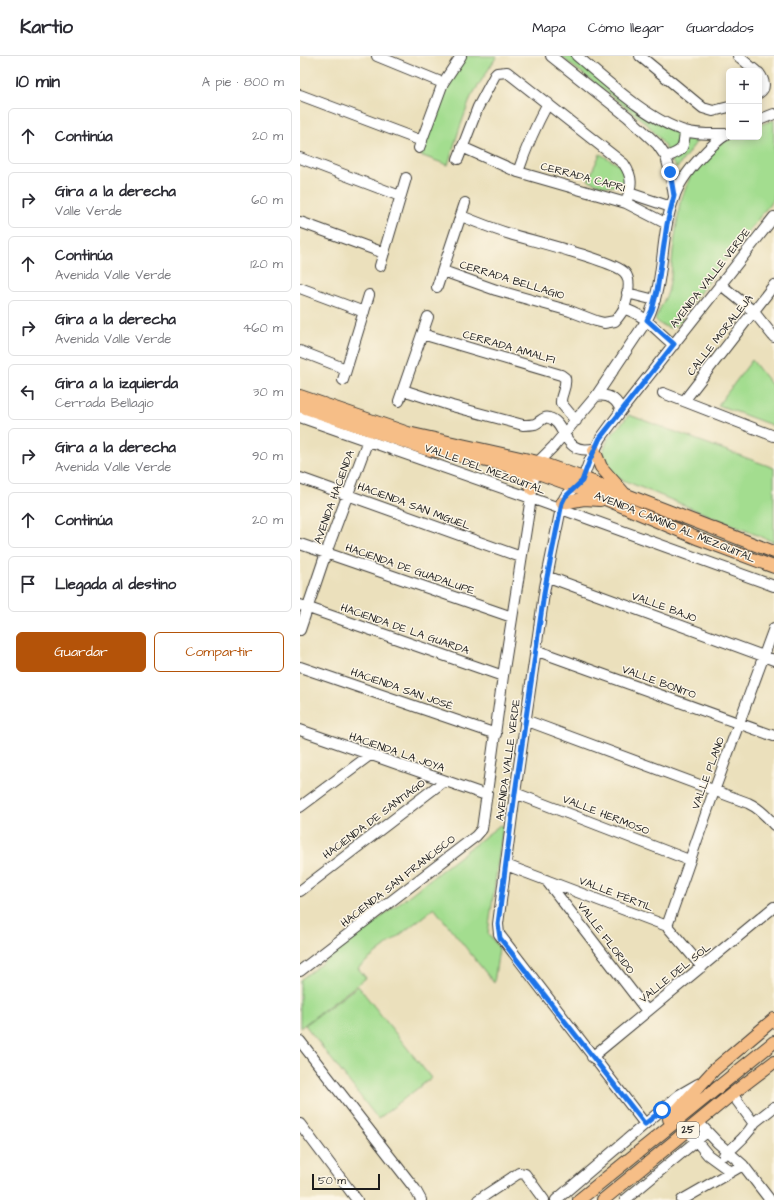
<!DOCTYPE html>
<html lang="es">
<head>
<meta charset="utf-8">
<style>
  :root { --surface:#fff; --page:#f7f7f7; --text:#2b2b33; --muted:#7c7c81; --line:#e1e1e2; --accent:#b45309 }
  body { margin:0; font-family:"Architects Daughter",sans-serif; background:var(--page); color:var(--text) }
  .controls { position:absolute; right:12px; top:12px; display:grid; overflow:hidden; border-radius:6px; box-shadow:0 2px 10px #0003 }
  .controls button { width:36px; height:36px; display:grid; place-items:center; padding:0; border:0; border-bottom:1px solid var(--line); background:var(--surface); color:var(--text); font:20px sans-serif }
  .scale { position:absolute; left:12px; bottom:10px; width:68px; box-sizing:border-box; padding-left:4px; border:2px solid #1c1c1c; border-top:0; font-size:11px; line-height:14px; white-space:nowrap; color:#1c1c1c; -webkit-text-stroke:3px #fcf5e5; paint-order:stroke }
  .stop { position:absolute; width:12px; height:12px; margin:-9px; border:3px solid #1a73e8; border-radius:50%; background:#fff }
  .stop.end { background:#1a73e8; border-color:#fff; box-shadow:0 1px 4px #0008 }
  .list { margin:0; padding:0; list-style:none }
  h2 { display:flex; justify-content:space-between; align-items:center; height:52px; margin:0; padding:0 16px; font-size:17px }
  h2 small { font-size:13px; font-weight:400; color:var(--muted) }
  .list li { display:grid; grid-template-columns:26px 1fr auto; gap:12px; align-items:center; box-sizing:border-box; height:56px; margin:0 8px 8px; padding:0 8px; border:1px solid var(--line); border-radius:6px }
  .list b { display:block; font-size:15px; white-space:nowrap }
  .list p { margin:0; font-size:13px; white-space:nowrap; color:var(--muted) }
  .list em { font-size:13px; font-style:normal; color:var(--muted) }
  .actions { display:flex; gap:8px; padding:12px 16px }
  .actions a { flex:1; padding:9px 0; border:1px solid var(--accent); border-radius:6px; text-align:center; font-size:14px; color:var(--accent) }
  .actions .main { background:var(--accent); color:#fff }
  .icon { flex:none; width:22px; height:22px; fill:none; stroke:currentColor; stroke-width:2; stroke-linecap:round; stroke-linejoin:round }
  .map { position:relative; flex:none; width:474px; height:1144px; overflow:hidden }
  header { display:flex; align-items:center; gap:24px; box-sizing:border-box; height:56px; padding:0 20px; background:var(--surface); border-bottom:1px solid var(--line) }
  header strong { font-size:19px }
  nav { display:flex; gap:22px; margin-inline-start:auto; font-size:14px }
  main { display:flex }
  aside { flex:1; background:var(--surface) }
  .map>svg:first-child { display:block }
</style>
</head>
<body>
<header>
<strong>Kartio</strong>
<nav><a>Mapa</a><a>Cómo llegar</a><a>Guardados</a></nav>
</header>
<main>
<aside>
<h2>10 min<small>A pie · 800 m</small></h2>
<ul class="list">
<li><svg class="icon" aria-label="ahead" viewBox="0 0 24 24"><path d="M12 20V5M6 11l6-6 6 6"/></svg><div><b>Continúa</b></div><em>20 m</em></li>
<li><svg class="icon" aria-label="right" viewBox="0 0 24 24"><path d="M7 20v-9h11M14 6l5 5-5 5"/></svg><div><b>Gira a la derecha</b><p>Valle Verde</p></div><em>60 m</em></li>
<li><svg class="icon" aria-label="ahead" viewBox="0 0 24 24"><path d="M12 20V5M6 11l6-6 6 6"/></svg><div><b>Continúa</b><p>Avenida Valle Verde</p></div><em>120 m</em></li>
<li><svg class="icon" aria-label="right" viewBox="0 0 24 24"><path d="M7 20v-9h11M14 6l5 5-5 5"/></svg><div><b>Gira a la derecha</b><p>Avenida Valle Verde</p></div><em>460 m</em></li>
<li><svg class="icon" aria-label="left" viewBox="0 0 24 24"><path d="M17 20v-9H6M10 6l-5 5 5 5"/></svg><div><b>Gira a la izquierda</b><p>Cerrada Bellagio</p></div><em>30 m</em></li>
<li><svg class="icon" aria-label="right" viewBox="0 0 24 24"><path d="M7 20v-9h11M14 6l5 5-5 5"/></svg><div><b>Gira a la derecha</b><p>Avenida Valle Verde</p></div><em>90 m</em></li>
<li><svg class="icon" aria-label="ahead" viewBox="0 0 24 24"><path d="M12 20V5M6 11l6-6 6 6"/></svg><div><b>Continúa</b></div><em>20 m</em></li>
<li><svg class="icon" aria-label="arrive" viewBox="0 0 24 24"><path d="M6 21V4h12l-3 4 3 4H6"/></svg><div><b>Llegada al destino</b></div></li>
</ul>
<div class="actions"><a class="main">Guardar</a><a>Compartir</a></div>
</aside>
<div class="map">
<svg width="474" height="1144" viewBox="0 0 474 1144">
  <rect width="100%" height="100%" fill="#fcf5e5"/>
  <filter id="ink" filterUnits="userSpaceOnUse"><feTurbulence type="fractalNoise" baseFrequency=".025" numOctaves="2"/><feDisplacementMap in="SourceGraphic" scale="8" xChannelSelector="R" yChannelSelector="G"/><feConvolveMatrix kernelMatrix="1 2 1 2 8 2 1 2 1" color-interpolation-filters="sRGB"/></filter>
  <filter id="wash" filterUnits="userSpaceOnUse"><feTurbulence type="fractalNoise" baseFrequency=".012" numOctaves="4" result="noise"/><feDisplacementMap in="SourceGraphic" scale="16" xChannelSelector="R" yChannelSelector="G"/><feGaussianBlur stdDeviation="0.9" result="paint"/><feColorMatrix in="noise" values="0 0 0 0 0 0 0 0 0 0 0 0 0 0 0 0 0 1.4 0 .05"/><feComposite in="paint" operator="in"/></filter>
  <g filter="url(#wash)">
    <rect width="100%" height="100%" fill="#ebe0bc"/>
    <path fill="#a3dd8f" stroke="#607c56" d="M165,0h32l-26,41 -12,33 -11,35 -28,-10 12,-30 12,-36z
      M260,0h12l64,52 64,29 -23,31 -6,-7 -3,-9 -8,-13 -13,-15z
      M474,64v79l-92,116v5l-4,4 -8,4 -9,-3 -6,-6 13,-27 3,-16 2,-25 7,-48 13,-34 20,-21 14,-8 5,-3h27v-12z
      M300,98l23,13 2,8v7c-13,8 -23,4 -37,-2z
      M452,304l22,28v38l-56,-21z
      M329,359l145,53v74l-161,-66 -13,-16 8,-21z
      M200,769l3,1 -15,107 11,15 -5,35 -60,-75 -76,60 8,10 -66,50v-48z
      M58,930l73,92 -53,41 -73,-94z"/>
  </g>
  <g filter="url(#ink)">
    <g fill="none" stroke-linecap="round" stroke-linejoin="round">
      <defs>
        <path id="minor" d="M77,0l66,27
          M251,0l77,61 29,27 9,13 4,15 4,24
          M277,0c30,25 71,64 108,75 13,4 29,3 42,3
          M340,0l63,52 10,3 16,-4
          M438,0l18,15
          M459,17c5,7 8,15 0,20
          M0,39l122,46
          M459,64l15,-6
          M162,91l56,25 108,31 41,21
          M119,92l24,-65 18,-27
          M366,101c17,-6 18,-8 19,-26
          M0,102l100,38
          M158,103l20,-52 17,-32 2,-2 10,-1 117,92c10,15 7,22 2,39
          M218,116c8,-24 18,-47 30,-69
          M329,137l42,14
          M0,166l84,31
          M80,210l26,-88
          M143,215l53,19 74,21 26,10 8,2 11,-2c3,-4 7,-8 9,-13 3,-9 8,-27 1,-35 -9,-12 -96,-33 -115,-39 -17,-5 -33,-12 -49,-18
          M420,228l33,27 21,26
          M137,231l28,-84
          M0,232l64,24
          M327,237l28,7
          M324,253c21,5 33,23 50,36
          M122,278l139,41 4,3c2,11 -5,16 -4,25l15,18
          M0,295l46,18
          M43,324l26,-85
          M103,334l49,16 71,19c4,0 8,0 12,-1 5,-2 9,-8 14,-6 18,4 12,39 47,30
          M363,337l111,43
          M296,340c13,-2 21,3 25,15
          M99,345l29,-84
          M384,345l90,-116
          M0,361l231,81 243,88
          M0,422l221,79
          M0,488l212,73
          M246,520l228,84
          M0,549l203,71
          M0,574l26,-77 42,-113
          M235,594l239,86
          M0,611l196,67
          M225,664l223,83c11,5 18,12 26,22
          M0,674l186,65
          M215,737l174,67
          M0,751l70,-52
          M206,809l161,61 35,41
          M246,824l101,131
          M0,835l144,-110
          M367,870l47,-135 60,-163
          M0,915l176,-135 6,-7 21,-153 32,-204 3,-10 15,-15 43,-51 51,-76c19,-38 12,-83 27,-122 4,-14 15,-28 25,-39 9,-10 18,-19 30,-26
          M0,985l115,148 6,11
          M292,1001l182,-150
          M432,1038l20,27 3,1 19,-15
          M398,1066l20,21 25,22 27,35
          M0,1068l57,76
          M345,1068l-146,-190 -1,-10 17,-131 30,-206 17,-84 3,-6 17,-16 7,-19 12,-24 20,-27 153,-194
          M392,1080l16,19 22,16
          M424,1099c13,-10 23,-19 31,-33
          M178,1144l41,-27 6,1 19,26
          M256,1144l123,-105 19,-11
          M325,1144l82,-68
          M382,1144l61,-35"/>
        <path id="major" d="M0,340l108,37 130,29 45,16 191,74
          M0,350l126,43 56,11 53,12 42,15 122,52 75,28
          M294,394l7,17 22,25
          M213,417c12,2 15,6 19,16
          M262,447l22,-4 16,1
          M369,1063l45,-49 60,-51
          M279,1144l195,-158
          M303,1144l129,-106 42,-32"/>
      </defs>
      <use href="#minor" stroke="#3b3934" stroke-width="12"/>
      <use href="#major" stroke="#3b3934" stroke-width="14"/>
      <use href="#minor" stroke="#fff" stroke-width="10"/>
      <use href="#major" stroke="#f6be87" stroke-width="12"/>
    </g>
  </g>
  <g fill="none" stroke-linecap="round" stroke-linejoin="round" filter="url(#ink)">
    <path stroke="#1a73e8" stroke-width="5" d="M362,1054l-17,14 -145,-186 -2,-14 17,-131 30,-206 17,-84 3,-6 17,-16 7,-19 11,-24 74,-94 -27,-24 5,-10 5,-19 10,-67 7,-28 -4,-24"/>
  </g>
  <g text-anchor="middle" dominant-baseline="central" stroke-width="3" stroke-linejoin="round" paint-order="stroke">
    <rect fill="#fcf5e5" stroke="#5f5d58" stroke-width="1" x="377" y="1066" width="22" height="16" rx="3"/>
    <g font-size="10" font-weight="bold" fill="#1c1c1c">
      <text x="388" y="1074">25</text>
    </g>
    <g font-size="11" fill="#1c1c1c" stroke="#fcf5e5">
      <text transform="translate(283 121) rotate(15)">CERRADA CAPRI</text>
      <text transform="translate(410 222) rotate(-52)">AVENIDA VALLE VERDE</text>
      <text transform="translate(212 224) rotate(17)">CERRADA BELLAGIO</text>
      <text transform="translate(420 279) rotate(-52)">CALLE MORALEJA</text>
      <text transform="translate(209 291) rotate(16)">CERRADA AMALFI</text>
      <text transform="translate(185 413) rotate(20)">VALLE DEL MEZQUITAL</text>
      <text transform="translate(34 441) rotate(-70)">AVENIDA HACIENDA</text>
      <text transform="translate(114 450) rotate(20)">HACIENDA SAN MIGUEL</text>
      <text transform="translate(375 471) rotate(22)">AVENIDA CAMINO AL MEZQUITAL</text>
      <text transform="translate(110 513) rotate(19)">HACIENDA DE GUADALUPE</text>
      <text transform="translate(364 551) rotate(20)">VALLE BAJO</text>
      <text transform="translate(105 573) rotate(19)">HACIENDA DE LA GUARDA</text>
      <text transform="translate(359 626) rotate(20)">VALLE BONITO</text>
      <text transform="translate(102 633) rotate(19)">HACIENDA SAN JOSÉ</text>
      <text transform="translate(97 696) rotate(19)">HACIENDA LA JOYA</text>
      <text transform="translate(208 704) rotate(-82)">AVENIDA VALLE VERDE</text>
      <text transform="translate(408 717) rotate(-70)">VALLE PLANO</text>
      <text transform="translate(306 759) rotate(21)">VALLE HERMOSO</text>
      <text transform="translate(74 763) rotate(-37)">HACIENDA DE SANTIAGO</text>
      <text transform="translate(98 825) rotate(-38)">HACIENDA SAN FRANCISCO</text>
      <text transform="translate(316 838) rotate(21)">VALLE FÉRTIL</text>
      <text transform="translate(306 882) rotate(53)">VALLE FLORIDO</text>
      <text transform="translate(375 917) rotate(-39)">VALLE DEL SOL</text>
    </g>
  </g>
</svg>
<div class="controls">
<button>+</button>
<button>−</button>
</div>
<div class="scale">50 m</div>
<div class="stop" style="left:362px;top:1054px"></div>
<div class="stop end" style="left:370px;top:116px"></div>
</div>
</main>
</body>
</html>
